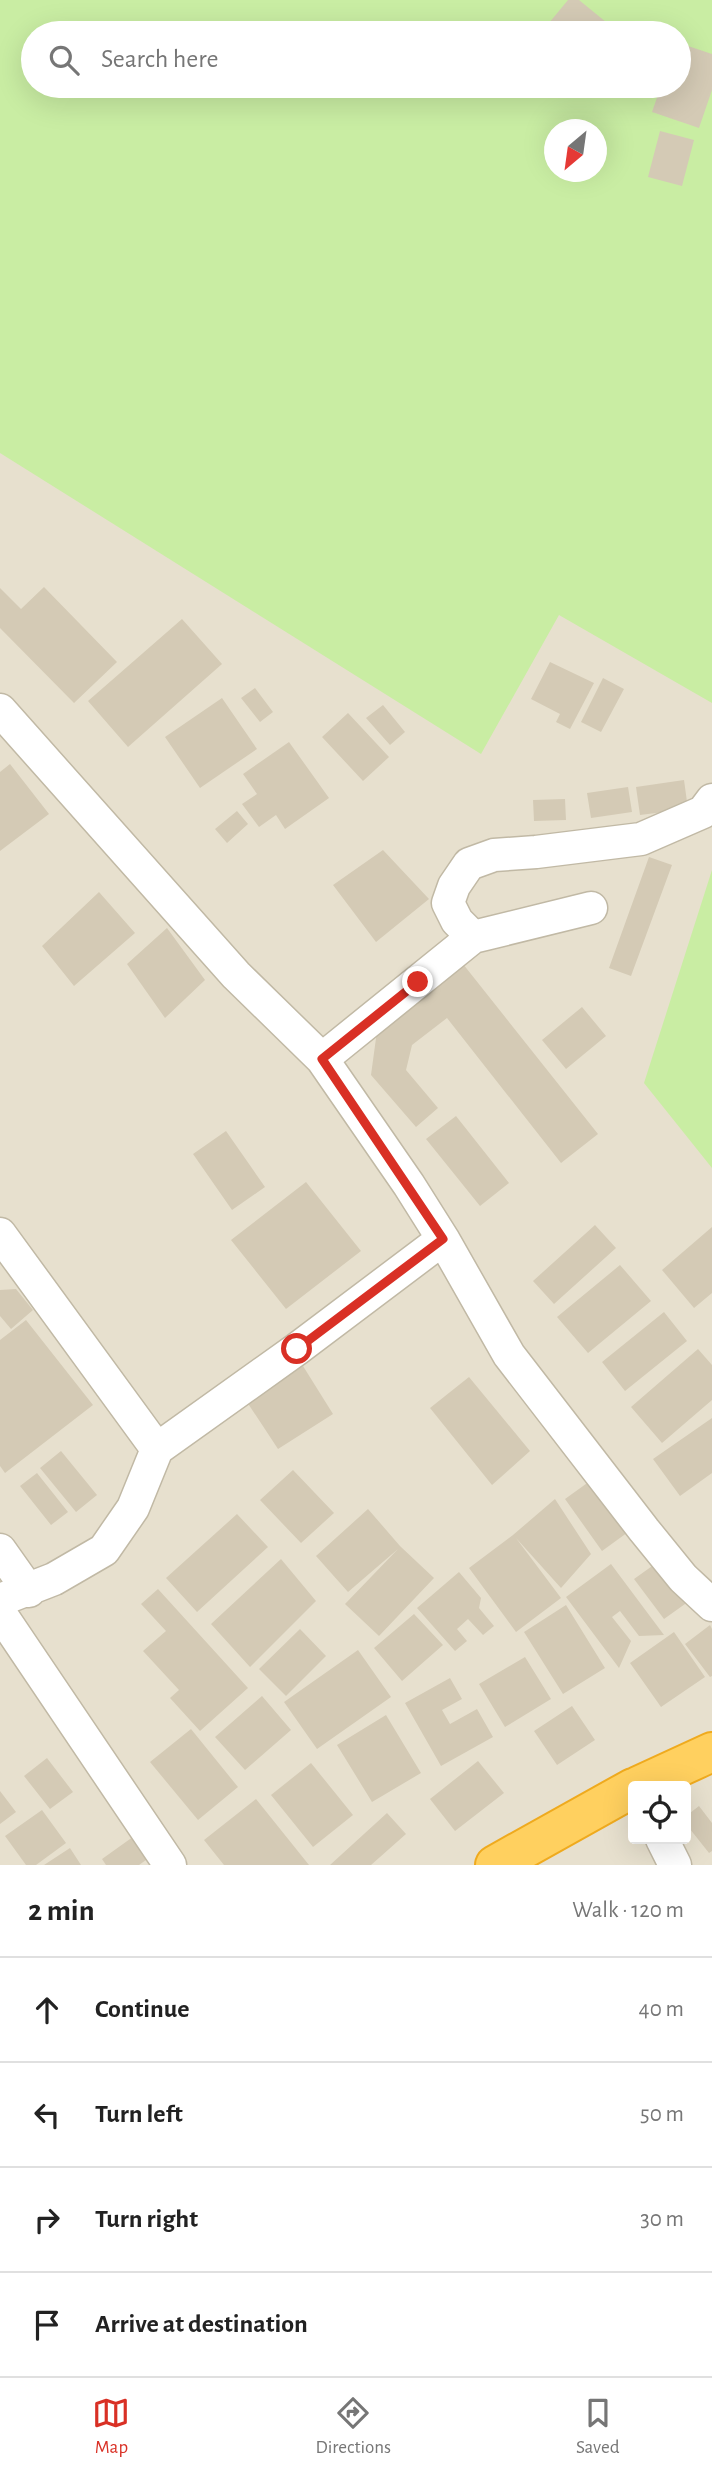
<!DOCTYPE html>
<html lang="en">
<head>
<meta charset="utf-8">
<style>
  :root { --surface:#fff; --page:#f2f2f2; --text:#222; --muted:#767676; --line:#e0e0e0; --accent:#d93025 }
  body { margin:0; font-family:"Alegreya Sans",sans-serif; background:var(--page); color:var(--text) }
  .controls { position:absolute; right:21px; bottom:21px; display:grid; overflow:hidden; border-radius:7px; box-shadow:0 7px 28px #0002 }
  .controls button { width:63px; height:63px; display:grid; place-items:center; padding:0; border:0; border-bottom:2px solid var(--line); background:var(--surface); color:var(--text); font:35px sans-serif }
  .compass { position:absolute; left:544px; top:119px; width:63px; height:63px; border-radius:50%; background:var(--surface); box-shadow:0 7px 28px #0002; rotate:209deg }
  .stop { position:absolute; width:21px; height:21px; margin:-16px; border:5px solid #d93025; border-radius:50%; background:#fff }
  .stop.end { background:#d93025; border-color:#fff; box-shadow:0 2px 7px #0008 }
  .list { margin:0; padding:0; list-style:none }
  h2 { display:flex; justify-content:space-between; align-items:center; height:91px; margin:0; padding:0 28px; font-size:30px }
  h2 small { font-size:23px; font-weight:400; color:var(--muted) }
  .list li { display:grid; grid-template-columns:46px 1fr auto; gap:21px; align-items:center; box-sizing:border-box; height:105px; padding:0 28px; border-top:2px solid var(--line) }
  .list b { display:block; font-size:26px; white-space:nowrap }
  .list em { font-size:23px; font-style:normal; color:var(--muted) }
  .icon { flex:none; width:38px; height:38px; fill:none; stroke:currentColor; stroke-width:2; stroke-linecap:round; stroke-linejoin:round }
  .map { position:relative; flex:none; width:712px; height:1865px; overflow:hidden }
  .search { position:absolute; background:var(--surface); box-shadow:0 7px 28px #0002; left:21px; right:21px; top:21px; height:77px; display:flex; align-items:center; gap:18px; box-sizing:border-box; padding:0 24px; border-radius:38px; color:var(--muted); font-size:26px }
  .sheet { height:511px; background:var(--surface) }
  nav { display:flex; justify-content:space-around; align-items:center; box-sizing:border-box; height:98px; border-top:2px solid var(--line); background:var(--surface); font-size:19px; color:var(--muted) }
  nav a { display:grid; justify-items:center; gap:4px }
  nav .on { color:var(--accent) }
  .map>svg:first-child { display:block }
</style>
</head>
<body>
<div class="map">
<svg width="712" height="1865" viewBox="0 0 712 1865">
  <rect width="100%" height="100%" fill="#f3eee0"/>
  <path fill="#e7e0ce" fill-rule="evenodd" d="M0,0h712v1865h-712zM33,33h646v53h-646zM554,130h42v42h-42zM633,1786h53v53h-53z"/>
  <path fill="#c9eda3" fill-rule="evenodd" d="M0,0h712v703l-153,-88 -78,139 -481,-301zM33,33h646v53h-646zM554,130h42v42h-42z
    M712,870v298l-68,-85z"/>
  <path fill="#d4cab5" d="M568,0h11l38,31 -2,2h-52l-14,-10z
    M679,43l33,11v36l-13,38 -47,-16 9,-26h18z
    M660,131l34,9 -12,46 -34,-9z
    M44,587l73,75 -43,41 -74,-75v-40l21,21z
    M182,619l40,45 -94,83 -40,-46z
    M550,662l44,21 -24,46 -14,-7 4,-8 -29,-15z
    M603,678l21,11 -23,43 -20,-10z
    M255,688l18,24 -13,10 -19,-24z
    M222,698l35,51 -57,39 -35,-51z
    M383,705l22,27 -15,13 -24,-27z
    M348,713l41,44 -26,24 -41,-44z
    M289,742l40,56 -44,31 -9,-14 -17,12 -17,-23 15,-10 -14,-20z
    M10,764l39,50 -49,37v-79z
    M684,780l4,29 -48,6 -4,-28z
    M628,787l4,25 -41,6 -4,-25z
    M565,799l1,21 -32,1 -1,-21z
    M237,811l11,13 -21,19 -12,-14z
    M383,850l46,49 -53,43 -43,-57z
    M649,857l23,8 -41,111 -22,-8z
    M99,892l36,41 -61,53 -32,-40z
    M167,928l38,52 -40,38 -38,-54z
    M463,964l135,170 -37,29 -114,-145 -35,27 -6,25 32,38 -22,19 -45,-52 6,-44z
    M582,1007l24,29 -40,33 -24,-29z
    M456,1116l53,67 -29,23 -54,-67z
    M226,1131l39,56 -33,23 -39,-56z
    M306,1182l55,69 -75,58 -55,-69z
    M595,1225l21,23 -62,56 -21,-23z
    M712,1227v66l-18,15 -32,-38z
    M620,1265l31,36 -63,52 -31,-36z
    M16,1289l17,21 -22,19 -11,-13v-26z
    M664,1312l23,29 -62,50 -23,-29z
    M26,1320l67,85 -88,68 -5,-7v-126z
    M698,1349l14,16v35l-50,43 -31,-36z
    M303,1366l30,48 -55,35 -31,-47z
    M469,1377l61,74 -38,34 -62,-77z
    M712,1418v55l-32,23 -27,-37z
    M61,1451l36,44 -21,17 -36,-44z
    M293,1470l41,43 -33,30 -41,-43z
    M37,1473l31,39 -17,13 -31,-39z
    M597,1476l38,51 -33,24 -37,-52z
    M555,1499l36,55 -30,34 -45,-50 45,60 -45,34 -47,-64 44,-33z
    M368,1509l32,37 34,32 -55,58 -34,-32 53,-55 -50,43 -32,-36z
    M237,1514l31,33 -71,65 -31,-34z
    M281,1559l35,42 -66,66 -39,-43z
    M662,1559l30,40 -28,20 -30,-40z
    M611,1564l53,71 -25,1 -19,-25 -8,6 19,24 -12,27 -53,-71z
    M459,1572l22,26 -2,10 15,18 -11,9 -15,-16 -11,10 10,12 -12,10 -38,-43z
    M158,1589l90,99 -48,43 -30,-33 9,-8 -36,-39 23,-20 -25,-27z
    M566,1605l39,63 -42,26 -39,-62z
    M414,1614l29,31 -41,36 -28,-33z
    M710,1625l2,4v47l-2,1 -25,-33z
    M300,1629l26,27 -40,40 -27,-27z
    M674,1632l31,45 -44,30 -31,-44z
    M358,1650l33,47 -74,52 -33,-47z
    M525,1657l26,42 -46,28 -26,-43z
    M450,1678l12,21 -20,11 8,14 27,-15 16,28 -52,29 -36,-63z
    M262,1696l29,34 -46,40 -30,-33z
    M572,1706l23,34 -38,25 -23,-34z
    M386,1715l35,58 -49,29 -35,-57z
    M191,1729l47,58 -40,33 -48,-58z
    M47,1758l26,34 -23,17 -26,-33z
    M478,1761l26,32 -49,38 -25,-32z
    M311,1763l42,52 -40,32 -42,-52z
    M0,1791l16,21 -16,12z
    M256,1799l53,66h-85l-20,-25z
    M699,1806l13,17v28l-3,2 -23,-29v-8z
    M42,1810l24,33 -30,22h-10l-21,-29z
    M387,1813l19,21 -35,31h-41z
    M137,1834l16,21 -14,10h-33l-4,-6z
    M70,1848l11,17h-37z"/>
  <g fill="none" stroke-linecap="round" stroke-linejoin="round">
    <defs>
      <path id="street" d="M0,710l236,265 86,84 87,126 34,54 66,116 135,175 39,48 29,27
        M473,937l-16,-16 -9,-18 6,-17 15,-22 25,-9 42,-3 105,-13 62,-27 9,-12
        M322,1059l151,-122 118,-29
        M0,1234l157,215
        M0,1550l29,41
        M0,1600l54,-21 50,-29 29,-42 24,-59 140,-100 146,-110
        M0,1613l170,252
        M662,1839l13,26"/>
      <path id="highway" d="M638,1786l74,-34
        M495,1865l138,-77"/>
    </defs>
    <use href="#street" stroke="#c1b9a5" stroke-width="35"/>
    <use href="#highway" stroke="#efaa1e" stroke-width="42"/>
    <use href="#street" stroke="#fff" stroke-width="32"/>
    <use href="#highway" stroke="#ffd05f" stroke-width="38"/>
  </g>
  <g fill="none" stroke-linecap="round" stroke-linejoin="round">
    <path stroke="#d93025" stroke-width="9" d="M297,1349l146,-110 -121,-180 96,-77"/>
  </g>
</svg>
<div class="controls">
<button><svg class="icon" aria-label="locate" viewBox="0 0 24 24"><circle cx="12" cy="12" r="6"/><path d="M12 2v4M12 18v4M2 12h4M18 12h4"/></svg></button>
</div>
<svg class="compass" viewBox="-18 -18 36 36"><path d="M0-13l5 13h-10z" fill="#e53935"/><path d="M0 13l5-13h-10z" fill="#767676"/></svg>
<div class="stop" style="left:297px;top:1349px"></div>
<div class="stop end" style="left:418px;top:982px"></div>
<div class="search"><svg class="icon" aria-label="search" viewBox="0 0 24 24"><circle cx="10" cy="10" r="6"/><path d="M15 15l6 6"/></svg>Search here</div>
</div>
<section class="sheet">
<h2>2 min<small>Walk · 120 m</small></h2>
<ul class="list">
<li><svg class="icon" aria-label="ahead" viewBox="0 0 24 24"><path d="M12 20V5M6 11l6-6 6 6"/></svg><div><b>Continue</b></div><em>40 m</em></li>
<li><svg class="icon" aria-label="left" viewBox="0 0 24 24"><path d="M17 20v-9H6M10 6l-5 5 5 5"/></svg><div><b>Turn left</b></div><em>50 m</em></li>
<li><svg class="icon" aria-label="right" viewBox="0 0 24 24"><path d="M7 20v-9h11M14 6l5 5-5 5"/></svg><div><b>Turn right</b></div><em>30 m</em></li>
<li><svg class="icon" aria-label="arrive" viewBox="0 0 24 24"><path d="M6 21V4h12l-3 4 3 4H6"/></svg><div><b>Arrive at destination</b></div></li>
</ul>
</section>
<nav>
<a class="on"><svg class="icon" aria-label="map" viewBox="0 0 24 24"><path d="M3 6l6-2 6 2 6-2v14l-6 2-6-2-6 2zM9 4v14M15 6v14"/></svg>Map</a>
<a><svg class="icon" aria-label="directions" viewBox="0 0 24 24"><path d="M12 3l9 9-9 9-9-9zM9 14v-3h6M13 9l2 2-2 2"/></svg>Directions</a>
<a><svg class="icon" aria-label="saved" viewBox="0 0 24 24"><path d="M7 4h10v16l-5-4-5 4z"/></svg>Saved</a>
</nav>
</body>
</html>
